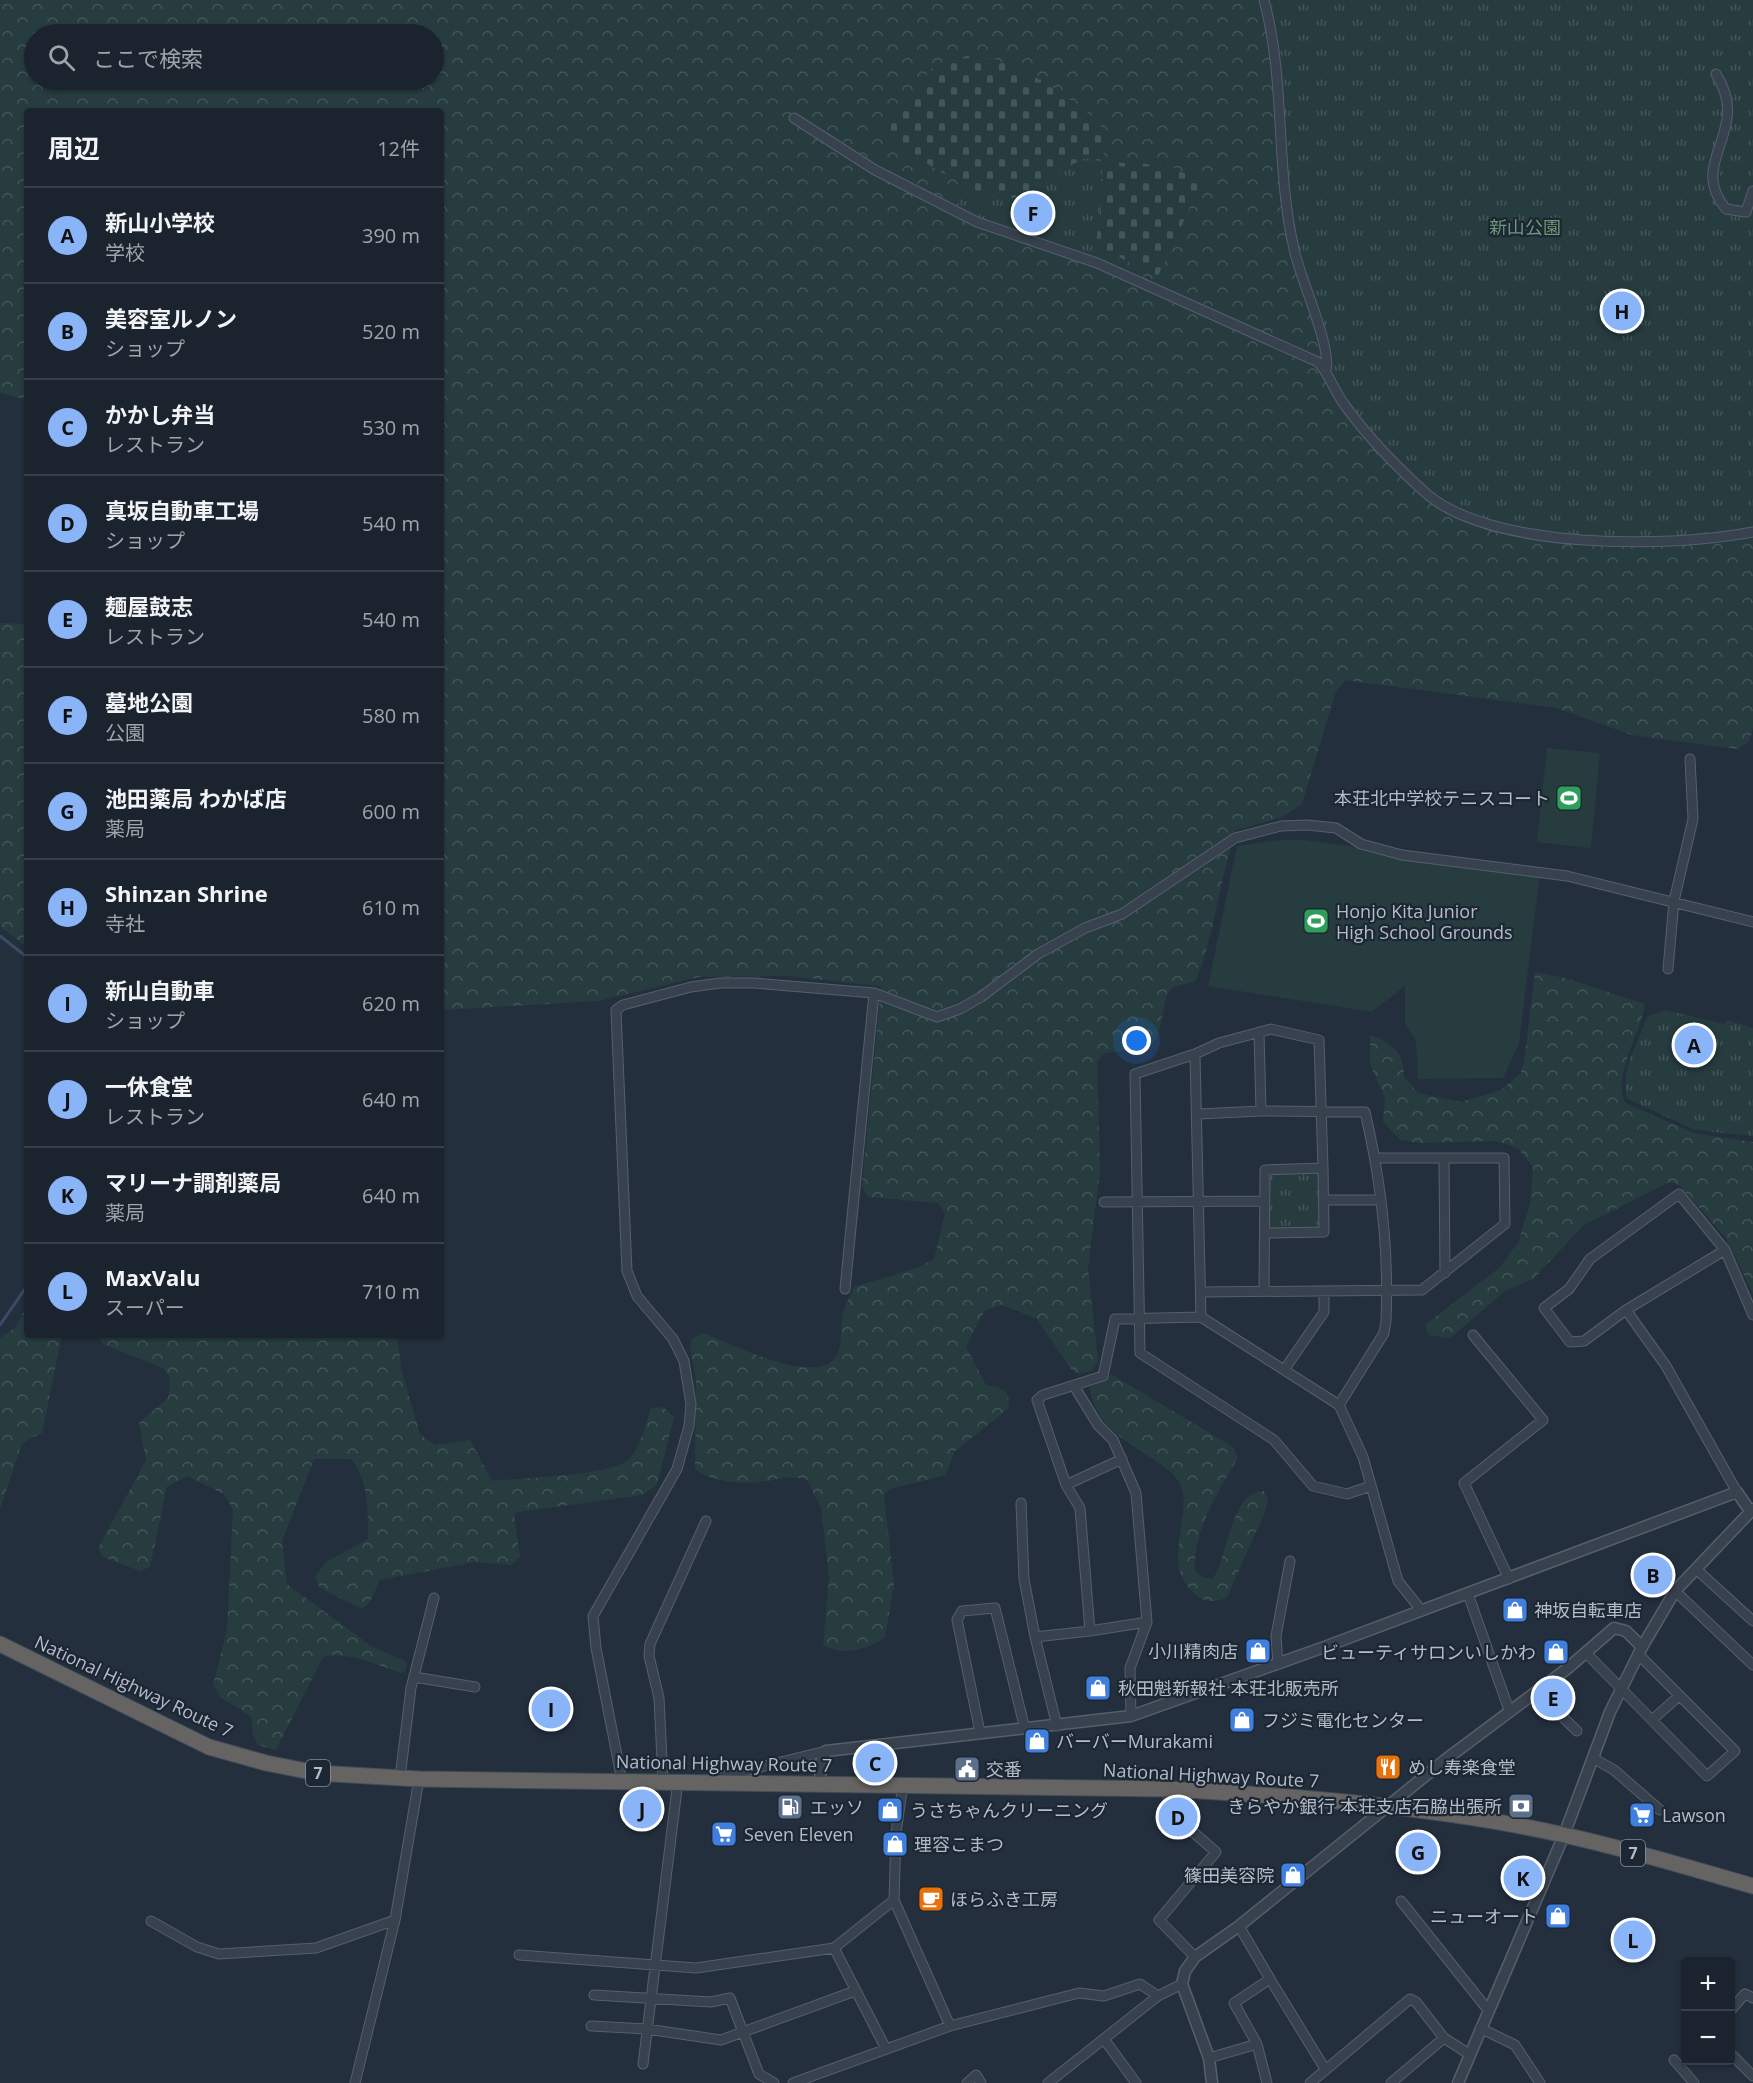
<!DOCTYPE html>
<html lang="ja">
<head>
<meta charset="utf-8">
<style>
  :root { --surface:#1b232e; --page:#242b36; --text:#f1f3f6; --muted:#a0a4aa; --line:#39404a; --accent:#8ab4f8 }
  body { margin:0; font-family:"Open Sans","Noto Sans JP",sans-serif; background:var(--page); color:var(--text) }
  .controls { position:absolute; right:18px; bottom:18px; display:grid; overflow:hidden; border-radius:6px; box-shadow:0 2px 4px #0004 }
  .controls button { width:54px; height:54px; display:grid; place-items:center; padding:0; border:0; border-bottom:2px solid var(--line); background:var(--surface); color:var(--text); font:30px sans-serif }
  .you { position:absolute; left:1137px; top:1041px; width:21px; height:21px; margin:-15px; border:4px solid #fff; border-radius:50%; background:#1a73e8; box-shadow:0 0 0 9px #1a73e833 }
  .badge { display:grid; place-items:center; width:39px; height:39px; border-radius:50%; background:var(--accent); color:#111; font-size:20px; font-weight:700 }
  .pin { position:absolute; translate:-50% -50%; border:3px solid #fff; box-shadow:0 2px 6px #0006 }
  .list { margin:0; padding:0; list-style:none }
  h2 { display:flex; justify-content:space-between; align-items:center; height:78px; margin:0; padding:0 24px; font-size:26px }
  h2 small { font-size:20px; font-weight:400; color:var(--muted) }
  .list li { display:grid; grid-template-columns:39px 1fr auto; gap:18px; align-items:center; box-sizing:border-box; height:96px; padding:0 24px; border-top:2px solid var(--line) }
  .list b { display:block; font-size:22px; white-space:nowrap }
  .list p { margin:0; font-size:20px; white-space:nowrap; color:var(--muted) }
  .list em { font-size:20px; font-style:normal; color:var(--muted) }
  .icon { flex:none; width:33px; height:33px; fill:none; stroke:currentColor; stroke-width:2; stroke-linecap:round; stroke-linejoin:round }
  .map { position:relative; flex:none; width:1753px; height:2083px; overflow:hidden }
  .search { position:absolute; background:var(--surface); box-shadow:0 2px 4px #0004; left:24px; top:24px; width:420px; height:66px; display:flex; align-items:center; gap:15px; box-sizing:border-box; padding:0 21px; border-radius:33px; color:var(--muted); font-size:22px }
  .panel { position:absolute; background:var(--surface); box-shadow:0 2px 4px #0004; left:24px; top:108px; width:420px; height:1230px; border-radius:6px }
  .map>svg:first-child { display:block }
</style>
</head>
<body>
<div class="map">
<svg width="1753" height="2083" viewBox="0 0 1753 2083">
  <defs>
    <pattern id="forest-crowns" width="20" height="18" patternUnits="userSpaceOnUse" patternTransform="scale(1.5)"><rect width="20" height="18" fill="#263c3f"/><path d="M2 6a3 3 0 1 1 6 0M12 15a3 3 0 1 1 6 0" fill="none" stroke="#435659"/></pattern>
    <pattern id="cemetery-stones" width="16" height="16" patternUnits="userSpaceOnUse" patternTransform="scale(1.5)"><rect width="16" height="16" fill="#263c3f"/><path d="M2 7V4a2 2 0 0 1 4 0v3zM10 15v-3a2 2 0 0 1 4 0v3z" fill="#435659"/></pattern>
    <pattern id="park-tufts" width="24" height="20" patternUnits="userSpaceOnUse" patternTransform="scale(1.5)"><rect width="24" height="20" fill="#263c3f"/><path d="M3 7l-1-3M5 7V3M7 7l1-3M15 17l-1-3M17 17v-4M19 17l1-3" fill="none" stroke="#435659"/></pattern>
  </defs>
  <rect width="100%" height="100%" fill="#242f3e"/>
  <path fill="url(#forest-crowns)" fill-rule="evenodd" d="M0,0h1753v728l-4,14 -12,7 -105,-14 -76,-27 -211,-28 -10,14 -33,110 -20,13 -45,13c-19,49 -21,104 -42,152l-20,4 -8,7 -9,44 -8,10 -45,6 -8,9 3,109 -12,97 10,93 -5,9 -14,4 -8,-5 -34,-50 -34,-14 -18,5 -19,37 20,38 12,2 10,7 1,14 -55,44 -8,23 -56,14 -6,6 10,89 -9,53c-18,13 -43,19 -62,8l6,-67 -8,-70 -14,-28c-18,-6 -30,0 -48,2 -19,3 -49,-1 -64,-13l1,-89 -6,-32 2,-10 12,-5c24,10 116,56 133,22 6,-12 3,-29 6,-42 3,-9 7,-17 11,-26l63,-19 17,-9 11,-46 -7,-10 -70,-6 -6,-11 19,-200 -94,-10 -88,1 -101,24 -157,9v-899h-414v289l-27,-7zM34,34h400v46h-400z
    M0,623l27,1v323l-27,-21z
    M1535,972l30,6 80,26c-4,30 -33,70 -20,99l69,30 59,9v152l-27,-56 -46,-52 -10,-4 -86,43 -51,54 -28,12 -55,47 -22,-3 -3,-10 75,-58 18,-24 12,-39 3,-37 -15,-19 -23,-7 -76,2 -19,-3 -17,-18 2,-24 -15,-34v-29c22,8 34,17 34,42l14,16 43,9 40,-12 19,-16 4,-12z
    M27,1305v30h35l-20,98 -13,6 -8,7 -21,63v-171l16,-11z
    M98,1335h299l5,37 18,62 15,11 35,-5 22,41c26,-3 121,-5 137,-22 12,-13 16,-34 22,-51l12,-1 11,10 -17,67 -14,11 -125,17 -4,3 6,42 -9,8 -36,-3 -95,18 -10,22 -8,7 -42,-21 -5,-11 11,-15 42,-23c0,-28 1,-58 -17,-80h-37l-32,82 5,43 84,62 36,16 -1,8 -5,3c-22,-7 -55,-23 -78,-16l-47,93 -18,-5 -5,-10 -2,-19 -30,-18 -8,-13 14,-55 6,-120 -9,-16 -37,-18 -20,11 -17,80 -10,4 -37,-14 -5,-9 48,-88 -7,-37 29,-25 2,-20 -7,-10 -60,-24z
    M1111,1374l122,73 5,11c-20,34 -45,72 -43,113l8,6 10,2c15,-24 18,-88 51,-88l4,7 -3,14 -38,85c-9,5 -22,6 -30,-1 -36,-29 -9,-67 -14,-103 -5,-37 -88,-47 -93,-106l16,-6z"/>
  <path fill="url(#cemetery-stones)" d="M967,56l28,3 50,23 50,36 10,14 -2,30c-36,-13 -54,32 -89,36 -36,4 -106,-46 -134,-68l56,-66z
    M1105,162l61,3 36,16 -44,95 -62,-30z"/>
  <path fill="url(#park-tufts)" d="M1265,0h488v524l-104,17 -110,-7 -62,-15 -27,-11 -45,-37 -77,-84 -2,-44 -32,-97z
    M1086,158l17,6 -11,93 -111,-38 -25,-13 12,-21c60,35 69,-7 118,-27z
    M1664,1010l61,14 2,-4 26,8v108l-58,-6 -67,-31c-10,-23 11,-59 19,-82z
    M1323,1168l1,64 -59,1v-63z"/>
  <path fill="#263c3f" d="M1547,748l53,5 -9,95 -54,-6z
    M1279,840h26l235,33 -21,170 -16,35 -85,1 -2,-38 -11,-17v-38l-33,26 -164,-26 29,-140z"/>
  <g fill="none" stroke-linecap="round" stroke-linejoin="round">
    <path stroke="#394c67" stroke-width="3" d="M0,936l27,21
      M0,1325l27,-39"/>
    <defs>
      <path id="minor" d="M1264,0c22,81 11,167 30,249 6,30 38,97 32,122
        M1716,74c37,58 -30,87 10,135l20,3 7,-21
        M794,118l81,52 102,52 120,41 221,99c12,13 16,29 26,42 22,31 56,66 84,91 67,55 243,53 325,37
        M1668,969l6,-68 19,-82 -3,-60
        M1259,1032l2,79
        M1195,1054l-60,20 5,279 134,87 39,46 34,8 24,-8
        M1199,1114l62,-3 104,1c16,68 24,139 21,209l-2,12 -45,72
        M1444,1159l1,114
        M1679,1194l46,56 -99,60 -42,31 -14,1 -26,-34 25,-19 21,-30z
        M1324,1200h57
        M1104,1202l161,-1
        M1265,1233l59,-1 -1,-64
        M1725,1250l28,65
        M845,1289l29,-296
        M1201,1292l221,-2 83,-66 -1,-66h-128
        M1626,1310l40,56 71,126
        M1201,1317l-6,-263 24,-11 52,-14 48,11 4,128 -58,2 -1,121
        M1473,1335l70,85 -79,63 45,96
        M1284,1370l40,-58v-21
        M1074,1386l24,39 15,15 23,53 11,129 -17,46 1,48
        M1066,1485l56,-26
        M1021,1503l3,76 11,58
        M1696,1569l57,52
        M1675,1591l78,74
        M1468,1594l41,116
        M1090,1631l57,-9
        M1586,1653l121,123 28,-25 -96,-96
        M1278,1664l-2,-28 14,-75
        M414,1677l61,10
        M1536,1691l41,40
        M1652,1720l27,-24
        M1057,1726l-22,-89 55,-6 -10,-123 -14,-23 -29,-85 6,-5 60,-19 12,-57 86,-2 138,88 24,52 35,124 24,30
        M980,1732l-23,-112 5,-9 33,-3 30,121
        M1593,1758l21,12 46,40
        M400,1778l11,-90 23,-90
        M716,1778l110,-27
        M622,1781l-26,-133 -3,-32 84,-147 12,-43 2,-22 -7,-43 -11,-22 -36,-43 -10,-25 -11,-261 7,-5 68,-18 29,-4h34l120,10 63,24 23,-8 21,-12 57,-43 47,-26 37,-14 113,-76 46,-12 26,-1 29,3 25,16 41,11 165,21 186,46
        M663,1781l-4,-83 -10,-42 1,-12 56,-123
        M903,1784l-7,49 -2,67 56,126
        M1167,1789l3,23 46,40 -57,68 36,37
        M1401,1901l87,109
        M151,1921l46,26 22,7 97,-6 79,-28
        M1239,1926l31,53
        M834,1948l51,99
        M519,1955l177,13 138,-20 60,-48
        M594,1995l117,7 19,-4 29,76 15,9
        M1730,2011l15,-17 8,4
        M591,2026l56,3 74,11 134,-49
        M1480,2028l35,17 25,38
        M1444,2038l25,16
        M1104,2039l32,44
        M1730,2053l23,23
        M1209,2058l48,-14
        M1674,2060l20,23
        M643,2064l35,-283
        M355,2083l40,-163 24,-141
        M793,2083l157,-57 129,-33 25,3 36,-12 18,12
        M967,2083l9,-8 5,8
        M1048,2083l110,-87 24,-12
        M1267,2083l-10,-39 -23,-41 36,-24 55,90
        M1310,2083l100,-84 6,3 28,36 -53,45"/>
      <path id="tertiary" d="M820,1783l1,-21 5,-11 305,-35 196,-70 410,-154 13,19
        M1212,2083l-3,-25 -27,-74 3,-13 10,-14 44,-31 206,-166 123,-92 46,-40 12,3 16,16
        M1458,2083l106,-248 46,-123 32,-65 33,-56 78,-82"/>
      <path id="trunk" d="M0,1644l209,103 57,16 51,10 102,6 748,10c129,7 272,18 397,46 64,14 126,33 189,51"/>
    </defs>
    <use href="#minor" stroke="#565f6c" stroke-width="11"/>
    <use href="#tertiary" stroke="#565f6c" stroke-width="13"/>
    <use href="#trunk" stroke="#434c59" stroke-width="17"/>
    <use href="#minor" stroke="#38414e" stroke-width="9"/>
    <use href="#tertiary" stroke="#38414e" stroke-width="10"/>
    <use href="#trunk" stroke="#656462" stroke-width="15"/>
  </g>
  <defs>
    <symbol id="stadium-square" viewBox="-11 -11 22 22"><rect x="-9" y="-9" width="18" height="18" rx="4" fill="#2e9e5b" stroke="#1d2633"/><path d="M0-5a6.5 5 0 1 0 0 10a6.5 5 0 1 0 0-10ZM-3.5-1.8h7v3.6h-7Z" fill="#fff"/></symbol>
    <symbol id="shop-square" viewBox="-11 -11 22 22"><rect x="-9" y="-9" width="18" height="18" rx="4" fill="#3f7fe0" stroke="#1d2633"/><path d="M-5-2.5h2.3a2.7 3.5 0 0 1 5.4 0H5L5.5 6h-11ZM-1.5-2.5h3a1.5 2.3 0 0 0-3 0Z" fill="#fff"/></symbol>
    <symbol id="restaurant-square" viewBox="-11 -11 22 22"><rect x="-9" y="-9" width="18" height="18" rx="4" fill="#e8710a" stroke="#1d2633"/><path d="M-5-6h1v4h1v-4h1v4h1v-4h1v5L-1.5 .5V6h-2V.5L-5-1ZM5-6V6H3V1.5H1.5Q1.5-4 5-6Z" fill="#fff"/></symbol>
    <symbol id="civic-square" viewBox="-11 -11 22 22"><rect x="-9" y="-9" width="18" height="18" rx="4" fill="#5c6f8a" stroke="#1d2633"/><path d="M-.6-6.5H3V-4.5H.6V-3L4-1V1h2V6H-6V1h2V-1L-.6-3ZM-1.2 2.5V6h2.4V2.5Z" fill="#fff"/></symbol>
    <symbol id="bank-square" viewBox="-11 -11 22 22"><rect x="-9" y="-9" width="18" height="18" rx="4" fill="#5c6f8a" stroke="#1d2633"/><path d="M-6-4H6V4H-6ZM0-2.3a2.3 2.3 0 1 0 0 4.6a2.3 2.3 0 1 0 0-4.6Z" fill="#fff"/></symbol>
    <symbol id="fuel-square" viewBox="-11 -11 22 22"><rect x="-9" y="-9" width="18" height="18" rx="4" fill="#5c6f8a" stroke="#1d2633"/><path d="M-5.5-6h7V0h2V4h1.3V-2.5L3-4.5l.8-.8L6-3V5H2.5V1h-1V6h-7ZM-4.2-4.7v3.2H.2V-4.7Z" fill="#fff"/></symbol>
    <symbol id="supermarket-square" viewBox="-11 -11 22 22"><rect x="-9" y="-9" width="18" height="18" rx="4" fill="#3f7fe0" stroke="#1d2633"/><path d="M-6-5.5h2.5l.6 2H6L4.5 2H-2.5L-4.4-4H-6ZM-1.5 3.2a1.3 1.3 0 1 0 .1 0ZM3 3.2a1.3 1.3 0 1 0 .1 0Z" fill="#fff"/></symbol>
    <symbol id="cafe-square" viewBox="-11 -11 22 22"><rect x="-9" y="-9" width="18" height="18" rx="4" fill="#e8710a" stroke="#1d2633"/><path d="M-5.5-4.5H6V0H3Q3 3.5 0 3.5H-2.5Q-5.5 3.5-5.5 0ZM3-3.2v2h1.7v-2ZM-6 4.5H4V6H-6Z" fill="#fff"/></symbol>
  </defs>
  <g fill-rule="evenodd">
    <use href="#stadium-square" x="1554" y="783" width="30" height="30"/>
    <use href="#stadium-square" x="1301" y="906" width="30" height="30"/>
    <use href="#shop-square" x="1500" y="1595" width="30" height="30"/>
    <use href="#shop-square" x="1243" y="1636" width="30" height="30"/>
    <use href="#shop-square" x="1541" y="1637" width="30" height="30"/>
    <use href="#shop-square" x="1083" y="1673" width="30" height="30"/>
    <use href="#shop-square" x="1227" y="1705" width="30" height="30"/>
    <use href="#shop-square" x="1022" y="1726" width="30" height="30"/>
    <use href="#restaurant-square" x="1373" y="1752" width="30" height="30"/>
    <use href="#civic-square" x="952" y="1754" width="30" height="30"/>
    <use href="#bank-square" x="1506" y="1791" width="30" height="30"/>
    <use href="#fuel-square" x="775" y="1792" width="30" height="30"/>
    <use href="#shop-square" x="875" y="1795" width="30" height="30"/>
    <use href="#supermarket-square" x="1627" y="1800" width="30" height="30"/>
    <use href="#supermarket-square" x="709" y="1819" width="30" height="30"/>
    <use href="#shop-square" x="880" y="1829" width="30" height="30"/>
    <use href="#shop-square" x="1278" y="1860" width="30" height="30"/>
    <use href="#cafe-square" x="916" y="1884" width="30" height="30"/>
    <use href="#shop-square" x="1543" y="1901" width="30" height="30"/>
  </g>
  <g text-anchor="middle" dominant-baseline="central" stroke-width="4.5" stroke-linejoin="round" paint-order="stroke">
    <g fill="#1d2633" stroke="#878f9c" stroke-width="1.5">
      <rect x="306" y="1760" width="24" height="26" rx="4.5"/>
      <rect x="1621" y="1840" width="24" height="26" rx="4.5"/>
    </g>
    <g font-size="16" font-weight="bold" fill="#b4bcc9">
      <text x="318" y="1773">7</text>
      <text x="1633" y="1853">7</text>
    </g>
    <g font-size="18" fill="#6b9a76" stroke="#1d2633">
      <text x="1525" y="227">新山公園</text>
    </g>
    <g font-size="18" fill="#b4bcc9" stroke="#1d2633" text-anchor="start">
      <text x="1550" y="798" text-anchor="end">本荘北中学校テニスコート</text>
      <text x="1336" y="911">Honjo Kita Junior<tspan x="1336" dy="21">High School Grounds</tspan></text>
      <text x="1534" y="1610">神坂自転車店</text>
      <text x="1238" y="1651" text-anchor="end">小川精肉店</text>
      <text x="1536" y="1652" text-anchor="end">ビューティサロンいしかわ</text>
      <text x="1118" y="1688">秋田魁新報社 本荘北販売所</text>
      <text x="1262" y="1720">フジミ電化センター</text>
      <text x="1056" y="1741">バーバーMurakami</text>
      <text x="1408" y="1767">めし寿楽食堂</text>
      <text x="986" y="1769">交番</text>
      <text x="1502" y="1806" text-anchor="end">きらやか銀行 本荘支店石脇出張所</text>
      <text x="810" y="1807">エッソ</text>
      <text x="910" y="1810">うさちゃんクリーニング</text>
      <text x="1662" y="1815">Lawson</text>
      <text x="744" y="1834">Seven Eleven</text>
      <text x="914" y="1844">理容こまつ</text>
      <text x="1274" y="1875" text-anchor="end">篠田美容院</text>
      <text x="950" y="1899">ほらふき工房</text>
      <text x="1538" y="1916" text-anchor="end">ニューオート</text>
    </g>
    <g font-size="18" fill="#b4bcc9" stroke="#1d2633">
      <text transform="translate(134 1686) rotate(25)">National Highway Route 7</text>
      <text transform="translate(724 1763) rotate(1)">National Highway Route 7</text>
      <text transform="translate(1211 1775) rotate(3)">National Highway Route 7</text>
    </g>
  </g>
</svg>
<div class="controls">
<button>+</button>
<button>−</button>
</div>
<div class="you"></div>
<div class="pin badge" style="left:1694px;top:1045px">A</div>
<div class="pin badge" style="left:1653px;top:1575px">B</div>
<div class="pin badge" style="left:875px;top:1763px">C</div>
<div class="pin badge" style="left:1178px;top:1817px">D</div>
<div class="pin badge" style="left:1553px;top:1698px">E</div>
<div class="pin badge" style="left:1033px;top:213px">F</div>
<div class="pin badge" style="left:1418px;top:1852px">G</div>
<div class="pin badge" style="left:1622px;top:311px">H</div>
<div class="pin badge" style="left:551px;top:1709px">I</div>
<div class="pin badge" style="left:642px;top:1809px">J</div>
<div class="pin badge" style="left:1523px;top:1878px">K</div>
<div class="pin badge" style="left:1633px;top:1940px">L</div>
<div class="search"><svg class="icon" aria-label="search" viewBox="0 0 24 24"><circle cx="10" cy="10" r="6"/><path d="M15 15l6 6"/></svg>ここで検索</div>
<section class="panel">
<h2>周辺<small>12件</small></h2>
<ul class="list">
<li><span class="badge">A</span><div><b>新山小学校</b><p>学校</p></div><em>390 m</em></li>
<li><span class="badge">B</span><div><b>美容室ルノン</b><p>ショップ</p></div><em>520 m</em></li>
<li><span class="badge">C</span><div><b>かかし弁当</b><p>レストラン</p></div><em>530 m</em></li>
<li><span class="badge">D</span><div><b>真坂自動車工場</b><p>ショップ</p></div><em>540 m</em></li>
<li><span class="badge">E</span><div><b>麺屋鼓志</b><p>レストラン</p></div><em>540 m</em></li>
<li><span class="badge">F</span><div><b>墓地公園</b><p>公園</p></div><em>580 m</em></li>
<li><span class="badge">G</span><div><b>池田薬局 わかば店</b><p>薬局</p></div><em>600 m</em></li>
<li><span class="badge">H</span><div><b>Shinzan Shrine</b><p>寺社</p></div><em>610 m</em></li>
<li><span class="badge">I</span><div><b>新山自動車</b><p>ショップ</p></div><em>620 m</em></li>
<li><span class="badge">J</span><div><b>一休食堂</b><p>レストラン</p></div><em>640 m</em></li>
<li><span class="badge">K</span><div><b>マリーナ調剤薬局</b><p>薬局</p></div><em>640 m</em></li>
<li><span class="badge">L</span><div><b>MaxValu</b><p>スーパー</p></div><em>710 m</em></li>
</ul>
</section>
</div>
</body>
</html>
